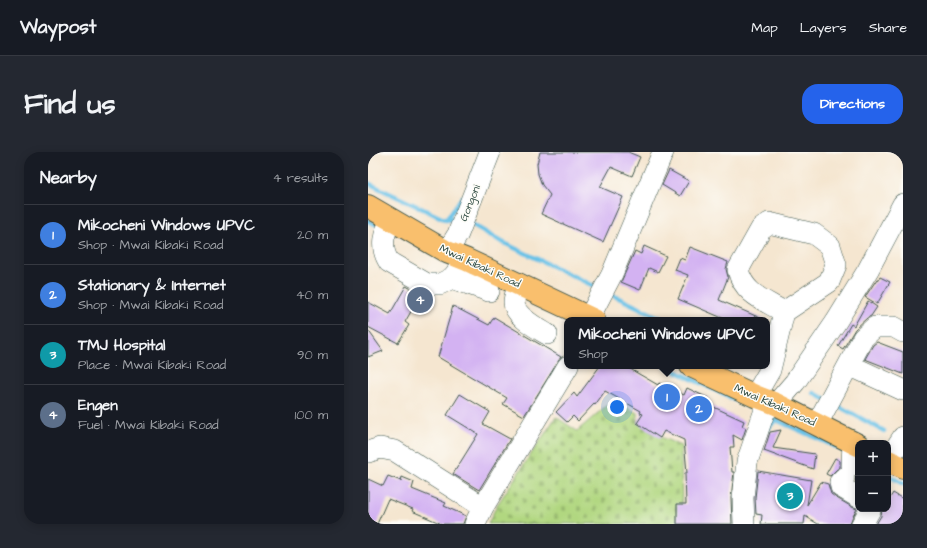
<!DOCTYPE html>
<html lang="en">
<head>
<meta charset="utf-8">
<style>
  :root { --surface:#171b24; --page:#242831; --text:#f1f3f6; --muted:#9ea1a6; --line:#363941; --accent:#2563eb }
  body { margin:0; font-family:"Architects Daughter",sans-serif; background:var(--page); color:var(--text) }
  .controls { position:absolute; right:12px; bottom:12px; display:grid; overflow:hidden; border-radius:8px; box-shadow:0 2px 10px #0003 }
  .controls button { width:36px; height:36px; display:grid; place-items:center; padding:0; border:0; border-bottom:1px solid var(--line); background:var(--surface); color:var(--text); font:20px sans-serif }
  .you { position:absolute; left:249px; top:255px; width:14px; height:14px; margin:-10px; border:3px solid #fff; border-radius:50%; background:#1a73e8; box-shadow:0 0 0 6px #1a73e833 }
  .badge { display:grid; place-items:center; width:26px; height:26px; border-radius:50%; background:var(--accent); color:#fff; font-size:13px; font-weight:700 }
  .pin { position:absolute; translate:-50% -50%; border:2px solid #fff; box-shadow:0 1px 4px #0006 }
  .popup { position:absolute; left:196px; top:165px; width:206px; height:52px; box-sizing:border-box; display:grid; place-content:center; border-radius:8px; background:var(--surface); filter:drop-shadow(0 1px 3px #0005); font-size:13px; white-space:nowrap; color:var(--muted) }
  .popup b { font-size:15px; color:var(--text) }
  .popup::after { content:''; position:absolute; left:50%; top:100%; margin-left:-8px; border:8px solid transparent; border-top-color:var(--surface) }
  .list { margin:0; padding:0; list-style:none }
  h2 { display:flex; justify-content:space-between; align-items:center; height:52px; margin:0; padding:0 16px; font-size:17px }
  h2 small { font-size:13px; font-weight:400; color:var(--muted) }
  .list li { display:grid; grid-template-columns:26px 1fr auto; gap:12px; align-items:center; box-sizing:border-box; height:60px; padding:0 16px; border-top:1px solid var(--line) }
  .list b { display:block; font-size:15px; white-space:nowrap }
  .list p { margin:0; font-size:13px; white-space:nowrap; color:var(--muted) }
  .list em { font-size:13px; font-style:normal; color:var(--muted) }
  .map { position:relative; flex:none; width:535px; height:372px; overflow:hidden; border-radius:16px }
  header { display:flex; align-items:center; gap:24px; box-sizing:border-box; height:56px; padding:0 20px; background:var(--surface); border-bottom:1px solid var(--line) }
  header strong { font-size:19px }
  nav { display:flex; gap:22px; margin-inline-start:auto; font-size:14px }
  .intro { display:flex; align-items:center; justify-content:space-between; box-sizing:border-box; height:96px; padding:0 24px }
  h1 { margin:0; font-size:28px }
  .button { padding:10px 18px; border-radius:16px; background:var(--accent); color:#fff; font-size:14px; font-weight:700 }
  main { display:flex; gap:24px; padding:0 24px }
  aside { flex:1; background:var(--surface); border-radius:16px; box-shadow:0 2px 10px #0003 }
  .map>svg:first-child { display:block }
</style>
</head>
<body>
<header>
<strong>Waypost</strong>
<nav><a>Map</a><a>Layers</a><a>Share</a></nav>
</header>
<div class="intro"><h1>Find us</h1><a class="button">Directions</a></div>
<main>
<aside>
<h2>Nearby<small>4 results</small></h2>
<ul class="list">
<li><span class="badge" style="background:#3f7fe0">1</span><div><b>Mikocheni Windows UPVC</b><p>Shop · Mwai Kibaki Road</p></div><em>20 m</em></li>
<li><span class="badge" style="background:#3f7fe0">2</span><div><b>Stationary &amp; Internet</b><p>Shop · Mwai Kibaki Road</p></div><em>40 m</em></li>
<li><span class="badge" style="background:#0f9aa8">3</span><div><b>TMJ Hospital</b><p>Place · Mwai Kibaki Road</p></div><em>90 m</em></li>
<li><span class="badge" style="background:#5c6f8a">4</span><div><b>Engen</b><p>Fuel · Mwai Kibaki Road</p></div><em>100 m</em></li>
</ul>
</aside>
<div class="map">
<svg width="535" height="372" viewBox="0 0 535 372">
  <defs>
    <pattern id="cemetery-stones" width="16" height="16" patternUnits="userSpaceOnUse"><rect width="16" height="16" fill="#b1d780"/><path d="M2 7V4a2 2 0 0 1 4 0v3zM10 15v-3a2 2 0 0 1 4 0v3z" fill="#98b96f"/></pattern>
  </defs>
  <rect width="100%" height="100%" fill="#fdfcf7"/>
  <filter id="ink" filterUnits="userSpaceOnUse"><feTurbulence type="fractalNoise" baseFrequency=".025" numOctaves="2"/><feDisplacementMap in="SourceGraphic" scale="8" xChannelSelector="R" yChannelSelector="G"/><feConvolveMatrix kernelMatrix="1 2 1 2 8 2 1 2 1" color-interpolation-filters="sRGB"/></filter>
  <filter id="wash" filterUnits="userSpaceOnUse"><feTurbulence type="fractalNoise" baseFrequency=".012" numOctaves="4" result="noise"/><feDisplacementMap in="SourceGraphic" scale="16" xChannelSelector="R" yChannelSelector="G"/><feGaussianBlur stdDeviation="0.9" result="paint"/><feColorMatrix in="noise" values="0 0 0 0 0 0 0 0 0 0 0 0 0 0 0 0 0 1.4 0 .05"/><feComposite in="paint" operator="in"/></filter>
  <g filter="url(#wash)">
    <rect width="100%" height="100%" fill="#f5e6d0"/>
    <path fill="url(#cemetery-stones)" stroke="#688a5a" d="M245,248l24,13v9l15,11 29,13 1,78h-194l9,-19 59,-88 21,14z"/>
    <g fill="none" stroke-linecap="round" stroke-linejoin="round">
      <path stroke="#6ac2e7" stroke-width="4.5" d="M0,31l78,37 11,-1
        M78,68l16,-23
        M0,69l13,6
        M100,70l34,20 96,46
        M240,141l57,27
        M297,214l89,43
        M446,241l11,6
        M465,251l51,28
        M406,267l69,31
        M399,278l9,-11
        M520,323l15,9"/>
    </g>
    <g id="blocks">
      <path fill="#d3b2f2" d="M172,0h88l12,5 -8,19 -21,-9 -11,20 23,10 -20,45 -62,-28 9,-19 -8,-10 -4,-11 -1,-10z
        M301,18l20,11 -9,15 -18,-11z
        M276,94l22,10 -8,16 -9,-4 -9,22 -19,-8 14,-31 6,3z
        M322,95l38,15 -2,7 2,8 -9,23 46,20h-38l-49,-21 10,-24 -13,-5 5,-12 5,2z
        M512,125l10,5 -13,22 -12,-7 10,-15 1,1z
        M38,134l15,8 -16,28 4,3 -11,18 -30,-16v-25l22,12z
        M500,149l9,6 -6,9 -4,2 -12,11 -12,20 -5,-3 13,-22 3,2z
        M85,154l36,19 5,-8 67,40 -37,59 -21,-12 4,-6 -69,-41z
        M0,178l15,21 -15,6z
        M509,190l26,10v22l-38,-15 8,-14z
        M232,214h25l33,19 1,-2 25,12 3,-7 21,10 -3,5 39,18 -2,5 4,2 -4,12 -9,-5 1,12h-4l2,25h2l-3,26 1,26h-55v-20h9l-1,-31h2l-3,-33 -20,-9 -4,7 -23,-15 6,-9 -3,-1 1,-2 -36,-20 -10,14 -1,-1 -16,17 -5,-5 -6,6 -11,-10 18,-19 3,4z
        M92,242l30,18 -7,12 27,15 -31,51 -26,-16 25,-40 -31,-19z
        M413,278l-8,18 42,6 -2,15 -49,-18 6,-19z
        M467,306l5,3v6l-4,3 -6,6 -4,-2z
        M390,319l53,9 -4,25 14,-23 7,2 3,10 4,3 17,10 5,2 -5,9 -2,6h-32l-13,-8 -1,8h-43l1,-9 -6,-1 -1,-16z
        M20,324l13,5 1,-4 12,5 -2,7 34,14 -2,3 22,10 -3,8h-21l-30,-13 1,-2 -25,-10 -11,25h-9v-45l15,7z
        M525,341l10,6v25h-27l5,-8 1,-7h6v-8z"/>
    </g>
  </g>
  <g filter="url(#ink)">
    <use href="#blocks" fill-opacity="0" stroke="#3f564b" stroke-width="1"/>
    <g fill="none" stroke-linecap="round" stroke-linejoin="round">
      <defs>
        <path id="minor" d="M24,68c-9,13 -12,28 -3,42l38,22h13l12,-6 15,-18
          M79,100l11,-18 32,-82
          M84,126l37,13
          M151,132c-2,6 -5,13 -5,18 0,14 23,26 33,32
          M220,168l24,-46 51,-122
          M481,213l54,25
          M387,244l15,-26 14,-58 45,-30 7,-17 -6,-19 -16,-12 -45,-11 -8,6 -23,41c6,24 26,30 46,42
          M449,272l46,-86 12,-11h19l9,5
          M0,300l12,-4 15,3 88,56
          M520,308l15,-23
          M484,314l1,-24
          M476,326l-4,4 1,5 17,10
          M107,372l8,-17 85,-141
          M376,372l-1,-26 4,-36 18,-52 11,-6 19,-22 41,-60 32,-52 35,-66
          M494,372l8,-14v-1"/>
        <path id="major" d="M0,54l79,46 20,8 127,60
          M323,214l64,30 21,8 82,41
          M520,309l15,7"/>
      </defs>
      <use href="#minor" stroke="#3f564b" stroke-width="22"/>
      <use href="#major" stroke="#3f564b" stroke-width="24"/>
      <use href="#minor" stroke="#fff" stroke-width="21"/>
      <use href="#major" stroke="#f9bf6d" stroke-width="22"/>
    </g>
  </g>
  <g text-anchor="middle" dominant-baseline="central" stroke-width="3" stroke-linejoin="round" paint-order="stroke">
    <g font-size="11" fill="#1f3d34" stroke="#fdfcf7">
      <text transform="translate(102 51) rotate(-68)">Gongoni</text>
      <text transform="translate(112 114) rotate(25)">Mwai Kibaki Road</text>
      <text transform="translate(407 253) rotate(24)">Mwai Kibaki Road</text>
    </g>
  </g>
</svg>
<div class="controls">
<button>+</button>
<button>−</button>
</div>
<div class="you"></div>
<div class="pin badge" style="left:299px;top:245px;background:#3f7fe0">1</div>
<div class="popup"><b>Mikocheni Windows UPVC</b>Shop</div>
<div class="pin badge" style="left:331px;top:257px;background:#3f7fe0">2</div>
<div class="pin badge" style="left:422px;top:344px;background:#0f9aa8">3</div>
<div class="pin badge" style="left:52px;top:148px;background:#5c6f8a">4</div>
</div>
</main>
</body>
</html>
